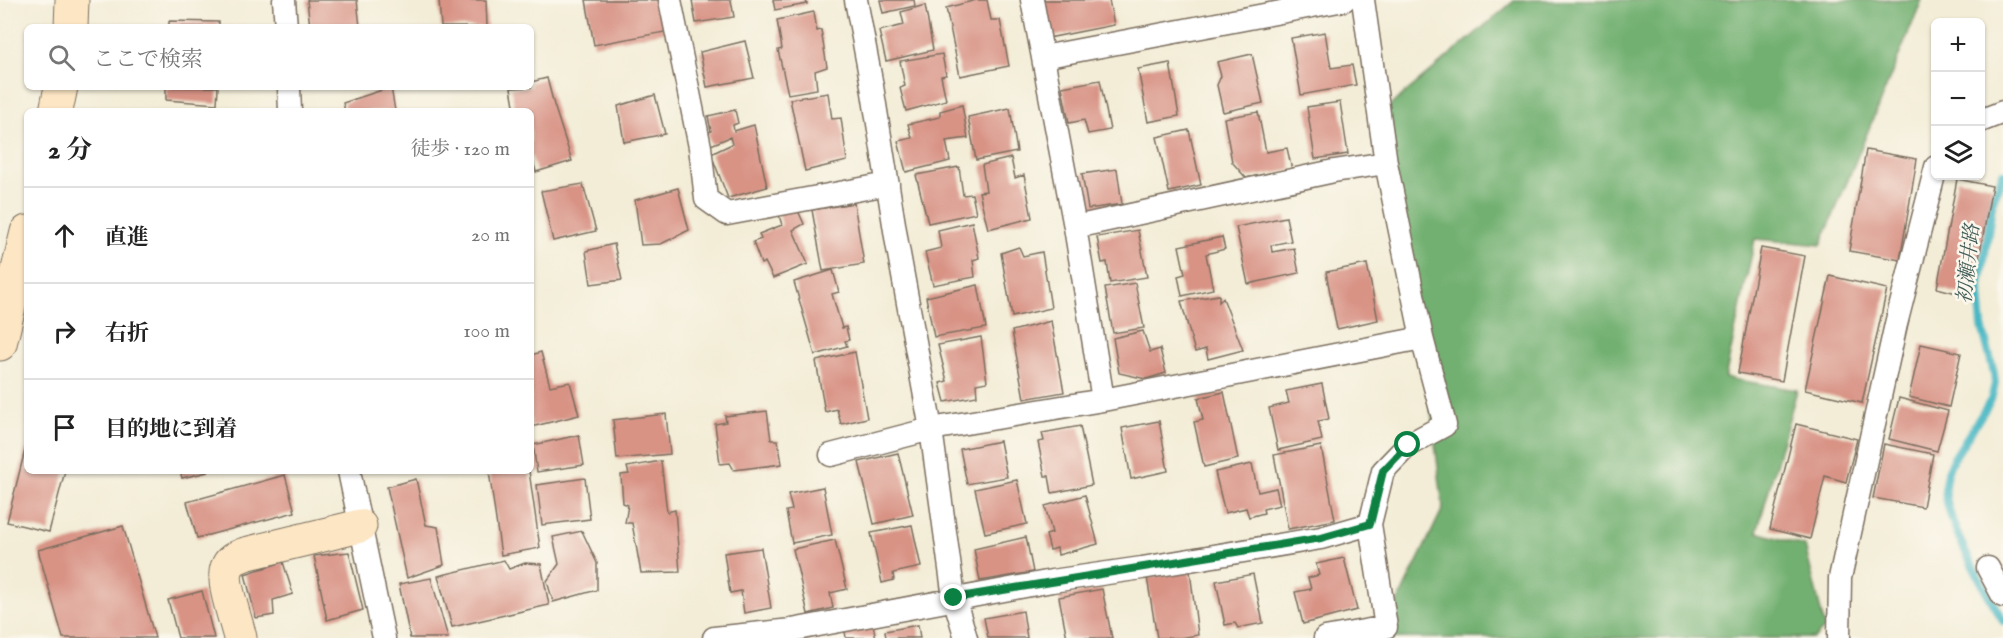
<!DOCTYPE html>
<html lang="ja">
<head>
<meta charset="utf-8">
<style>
  :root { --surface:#fff; --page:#f6f6f6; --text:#222; --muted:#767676; --line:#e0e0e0 }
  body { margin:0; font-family:"IM FELL English","Noto Serif JP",serif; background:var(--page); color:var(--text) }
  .controls { position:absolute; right:18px; top:18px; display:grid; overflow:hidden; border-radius:9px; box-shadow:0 2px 4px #0004 }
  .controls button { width:54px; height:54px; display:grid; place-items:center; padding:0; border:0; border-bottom:2px solid var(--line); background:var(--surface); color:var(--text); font:30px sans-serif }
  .stop { position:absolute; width:18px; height:18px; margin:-14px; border:4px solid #0b8043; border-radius:50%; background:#fff }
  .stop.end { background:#0b8043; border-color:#fff; box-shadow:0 2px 6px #0008 }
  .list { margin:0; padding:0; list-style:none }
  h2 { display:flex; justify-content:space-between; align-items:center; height:78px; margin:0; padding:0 24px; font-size:26px }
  h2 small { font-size:20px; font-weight:400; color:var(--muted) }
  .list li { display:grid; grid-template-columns:39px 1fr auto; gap:18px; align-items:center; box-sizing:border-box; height:96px; padding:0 24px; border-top:2px solid var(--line) }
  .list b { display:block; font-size:22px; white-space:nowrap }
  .list em { font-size:20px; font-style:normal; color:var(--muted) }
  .icon { flex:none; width:33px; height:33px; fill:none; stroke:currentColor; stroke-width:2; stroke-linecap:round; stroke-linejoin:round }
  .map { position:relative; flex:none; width:2003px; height:638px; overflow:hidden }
  .search { position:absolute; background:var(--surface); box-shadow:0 2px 4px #0004; left:24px; top:24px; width:510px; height:66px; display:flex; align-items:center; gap:15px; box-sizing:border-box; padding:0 21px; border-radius:9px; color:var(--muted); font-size:22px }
  .panel { position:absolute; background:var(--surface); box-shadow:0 2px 4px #0004; left:24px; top:108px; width:510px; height:366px; border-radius:9px }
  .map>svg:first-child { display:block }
</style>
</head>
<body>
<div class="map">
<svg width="2003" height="638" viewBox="0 0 2003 638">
  <rect width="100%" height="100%" fill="#fbf7ec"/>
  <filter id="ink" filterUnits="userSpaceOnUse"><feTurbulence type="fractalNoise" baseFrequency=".0167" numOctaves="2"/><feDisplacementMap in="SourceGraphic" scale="12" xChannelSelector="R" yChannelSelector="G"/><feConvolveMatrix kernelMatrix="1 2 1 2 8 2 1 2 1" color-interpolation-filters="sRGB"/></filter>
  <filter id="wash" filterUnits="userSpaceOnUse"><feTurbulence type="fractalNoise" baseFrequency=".008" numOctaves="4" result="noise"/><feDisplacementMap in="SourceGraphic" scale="24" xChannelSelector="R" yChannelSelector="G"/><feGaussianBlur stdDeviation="1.35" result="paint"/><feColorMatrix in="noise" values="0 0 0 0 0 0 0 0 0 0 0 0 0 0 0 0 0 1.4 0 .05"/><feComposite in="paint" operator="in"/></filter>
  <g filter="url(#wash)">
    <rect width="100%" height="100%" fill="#f3edd7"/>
    <path fill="#72b071" stroke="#566d48" stroke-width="1.5" d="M1515,0h407l-101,245 -66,-6 -30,139 72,12 -40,142 48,14 20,82 -11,10h-443l15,-12 57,-118 -21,-170 -43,-223z"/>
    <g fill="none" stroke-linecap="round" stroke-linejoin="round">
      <path stroke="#4ab8c4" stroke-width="8" d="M2003,174l-10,26 -14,93 3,33 12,47 1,11 -4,16 -39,61c-4,8 -7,17 -7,27 2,39 39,98 58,133"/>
    </g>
    <g id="blocks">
      <path fill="#d89385" d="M307,0h50l3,27h-50z
        M439,0h47l1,27h-46z
        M586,0h73l6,32 -71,13z
        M692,0h39l3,17 -38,6z
        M773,0h33l1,4 -32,6z
        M880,0h34l1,6 -32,7z
        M976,0h11l4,20h9l9,46 -49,10 -14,-68z
        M1041,0h68l5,25 -66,13z
        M925,5l8,45 -47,11 -7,-30 25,-6 -3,-13z
        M814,12l3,19 4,-1 6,37 -12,4 2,18 -29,5 -10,-44 4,-1 -5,-29z
        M169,21l50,1v5h-50z
        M1325,32l6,36 21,-3 4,20 -55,10 -10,-57z
        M745,41l9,37 -47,9 -7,-35z
        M942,54l4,21 -5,1 5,24 -40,11 -6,-23 5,-2 -5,-25z
        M1252,54l11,49 -40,9 -6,-27 4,-9 -4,-14z
        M1170,63l9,53 -31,6 -10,-53z
        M547,78l7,27 18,56 -36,11 -5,-18v-43h-16l-4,-23 20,-1v-5z
        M1100,80l10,50 -22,4 -4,-14 -15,3 -7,-36z
        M166,87h52l-1,17 -51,-4z
        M391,87l4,24h-50l-2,-8z
        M828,93l4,26 9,-1 6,43 -42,10 -15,-72z
        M655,95l10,39 -41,8 -6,-36z
        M1340,102l8,52 -33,5 -8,-52z
        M962,105l6,33 -22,3 4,20 -44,11 -8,-31 14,-3 -4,-14 32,-7v-6z
        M1010,108l7,44 -41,8 -8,-43z
        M735,110l3,13 -5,2 1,6 20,-6 13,62 -39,11 -17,-44 21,-10 -2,-7 -19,8 -4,-11 4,-3 -3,-15z
        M1258,112l8,40 21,-4 5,22 -46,8 -14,-16 -8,-44z
        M1189,130l12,55 -32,7 -12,-55z
        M1866,150l51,9 -17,101 -51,-9z
        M1011,158l4,20 9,-3 8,43 -44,11 -9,-37 7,-1 -4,-26z
        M959,167l4,28 9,-1 4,19 -48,10 -12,-48z
        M1117,169l5,35 -34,5 -6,-35z
        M1957,179l35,7 -20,111 -35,-9z
        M583,184l13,47 -43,10 -12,-50z
        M678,188l11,42 -28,14 -20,1 -6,-45z
        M854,203l10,61 -41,7 -11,-61z
        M796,206l8,18 -11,6 15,34 -35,14 -8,-16 -4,2 -8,-22 8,-3 -2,-5 23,-9 -4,-13z
        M1286,217l5,24 -20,4 1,7 22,-4 5,25 -51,11 -12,-57z
        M972,222l7,36 -6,2 2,17 -42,8 -8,-33 16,-4 -3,-18z
        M1138,230l9,47 -37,6 -3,-21 -5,1 -5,-26z
        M1222,237l3,12 -19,5 7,35 -31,7 -4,-20 7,-2 -6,-28z
        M614,244l8,36 -31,4 -5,-33z
        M1019,247l4,9 19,-4 9,56 -39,9 -11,-64z
        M1761,248l44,8 -23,125 -44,-8z
        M1367,264l11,56 -41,9 -11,-57z
        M833,270l6,22 -7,2 10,34 4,-1 3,13 -4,1 2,5 -32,9 -21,-73z
        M1830,276l57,13 -25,114 -57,-13z
        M1135,283l9,45 -31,5 -8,-45z
        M978,285l8,43 -52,9 -8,-40z
        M1219,295v7l4,-4 20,52 -35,9 -2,-10 -11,3 -14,-51z
        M1051,321l13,71 -40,7 -12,-68z
        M1143,331l7,21 10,-3 6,24 -20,6 -27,-6 -6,-35z
        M981,337l6,45 -11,2 1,12 -32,6 -5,-19 7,-2 -9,-36z
        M1921,344l40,9 -12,54 -40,-10z
        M541,352l9,34 20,-4 9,33 -48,12v-72z
        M855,352l12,66 -26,6 -4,-15 -12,3 -9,-51z
        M1322,384l7,35 -11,2 4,19 -44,10 -9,-42 20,-5 -3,-12z
        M1224,392l14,67 -34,8 -10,-45 9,-2 -5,-22z
        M1899,398l49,13 -11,40 -48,-12z
        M767,411l4,29h7l4,24 -48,6 -4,-7 -10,1 -5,-40 11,-2 -1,-6z
        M666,414l4,40 -53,5 -4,-39z
        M1159,421l9,50 -37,8 -9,-51z
        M1796,424l61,15 -11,43 -21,-6 -15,63 -40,-10z
        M1080,426l12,59 -40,8 -3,-17h-4l-7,-34 6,-1 -2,-8z
        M579,435l5,30 -47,7 -4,-27z
        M1000,441l7,36 -40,7 -7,-35z
        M1884,444l49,10 -10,53 -50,-9z
        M26,446l1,25h38l-16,61 -42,-10z
        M1321,446l14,74 -47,9 -14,-74z
        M898,453l15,62 -39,9 -15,-62z
        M661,461l6,51 8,-2 5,62 -39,1 -9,-50h-7l3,-18 -5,-2 -2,-28 8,-1 -2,-7z
        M1252,464l6,28 18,-4 4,17 -17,4 1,4 -15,4 -3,-9 -21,5 -10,-41z
        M180,471h28v1l-26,6z
        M489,471h40l11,77 -39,7z
        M285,475l10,37 -98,26 -10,-36z
        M585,478l5,41 -48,6 -5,-40z
        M416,479l10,46 12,2 6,38 -37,13 -20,-91z
        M1017,480l10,44 -42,9 -10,-44z
        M823,487l9,48 -40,8 -6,-32 6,-1 -4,-16z
        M1085,495l13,49 -40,11 -1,-7 -7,2 -4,-15 6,-2 -7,-27z
        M912,525l9,42 -28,6 1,7 -12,3 -11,-50z
        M123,526l32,112h-92l-25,-88z
        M582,531l15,32v27l-44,12 -6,-21 12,-17 -6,-27z
        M1026,537l7,35 -53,9 -6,-32z
        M835,540l12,49 -17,4 3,15 -25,6 -15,-65z
        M761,548l10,60 -27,5 -3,-22 -11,2 -6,-40z
        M349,552l14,58 -36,10 -13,-64z
        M1344,558l13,52 -54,14 -8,-32 16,-3 -3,-11 11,-3 -3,-11z
        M504,560l5,9 16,-6 16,1 8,41 -97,22 -14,-51z
        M283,562l10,32 -20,6 1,15 -18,3 -11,-44z
        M1190,571l8,64 -18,3h-23l-10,-61z
        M1253,574l10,49 -25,5 -3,-5 -10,2 -9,-44z
        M431,578l17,60h-38l-11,-54z
        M1102,589l10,49h-45l-8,-41z
        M202,591l12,47h-36l-10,-38z
        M1023,611l4,27h-39l-4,-20z
        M873,625l3,13h-30l-1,-7z
        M918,625l2,13h-34l-1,-7z"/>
    </g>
  </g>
  <g filter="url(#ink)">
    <use href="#blocks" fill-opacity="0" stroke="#7b6e5f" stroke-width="1.5"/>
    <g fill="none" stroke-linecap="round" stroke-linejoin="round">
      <defs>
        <path id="street" d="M284,0l2,27
          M670,0l30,147 6,52 21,15 161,-30
          M856,0l16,86 25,157 34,186 23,169 12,40
          M1032,0l43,227 28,173
          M1043,57l301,-57
          M289,87l1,24
          M1980,121l23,-9
          M1075,227l259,-56 52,-8
          M831,455l100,-26 172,-29 319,-62 -36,-175 -23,-163
          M349,471l35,167
          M1988,568l15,28
          M714,638l78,-8 260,-49 90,-13 179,-30 49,-14 13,-53 25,-26 37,-20 -23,-87
          M1325,638l61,-11 -16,-103
          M1839,638l1,-60 56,-254 40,-157"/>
        <path id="secondary" d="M71,27l1,-27
          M56,111l5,-24
          M0,344l27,-112
          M240,638c-3,-15 -19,-57 -13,-70 3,-9 11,-11 18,-14l115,-28"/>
      </defs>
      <use href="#street" stroke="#7b6e5f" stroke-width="25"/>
      <use href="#secondary" stroke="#7b6e5f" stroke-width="35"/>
      <use href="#street" stroke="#fff" stroke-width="22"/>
      <use href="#secondary" stroke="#fce6c4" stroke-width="33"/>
    </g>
  </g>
  <g fill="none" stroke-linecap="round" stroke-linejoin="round" filter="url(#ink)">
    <path stroke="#0b8043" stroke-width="8" d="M954,598l367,-60 49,-14 13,-53 25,-26"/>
  </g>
  <g text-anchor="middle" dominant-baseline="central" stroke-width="5" stroke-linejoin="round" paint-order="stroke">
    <g font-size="20" font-style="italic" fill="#405c58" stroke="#fbf7ec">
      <text transform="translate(1969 264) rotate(-84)">初瀬井路</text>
    </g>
  </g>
</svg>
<div class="controls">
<button>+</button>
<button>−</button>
<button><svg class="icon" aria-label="layers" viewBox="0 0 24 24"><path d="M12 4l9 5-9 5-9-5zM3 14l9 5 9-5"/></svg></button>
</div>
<div class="stop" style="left:1408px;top:445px"></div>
<div class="stop end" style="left:954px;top:598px"></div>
<div class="search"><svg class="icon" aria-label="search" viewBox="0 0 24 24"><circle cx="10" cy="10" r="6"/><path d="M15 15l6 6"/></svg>ここで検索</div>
<section class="panel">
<h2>2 分<small>徒歩 · 120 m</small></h2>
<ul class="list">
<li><svg class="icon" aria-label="ahead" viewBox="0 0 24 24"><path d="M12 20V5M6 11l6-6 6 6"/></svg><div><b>直進</b></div><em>20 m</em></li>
<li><svg class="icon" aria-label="right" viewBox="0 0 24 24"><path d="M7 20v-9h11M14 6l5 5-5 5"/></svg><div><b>右折</b></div><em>100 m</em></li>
<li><svg class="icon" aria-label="arrive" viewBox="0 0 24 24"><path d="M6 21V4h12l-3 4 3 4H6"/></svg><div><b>目的地に到着</b></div></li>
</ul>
</section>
</div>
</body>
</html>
